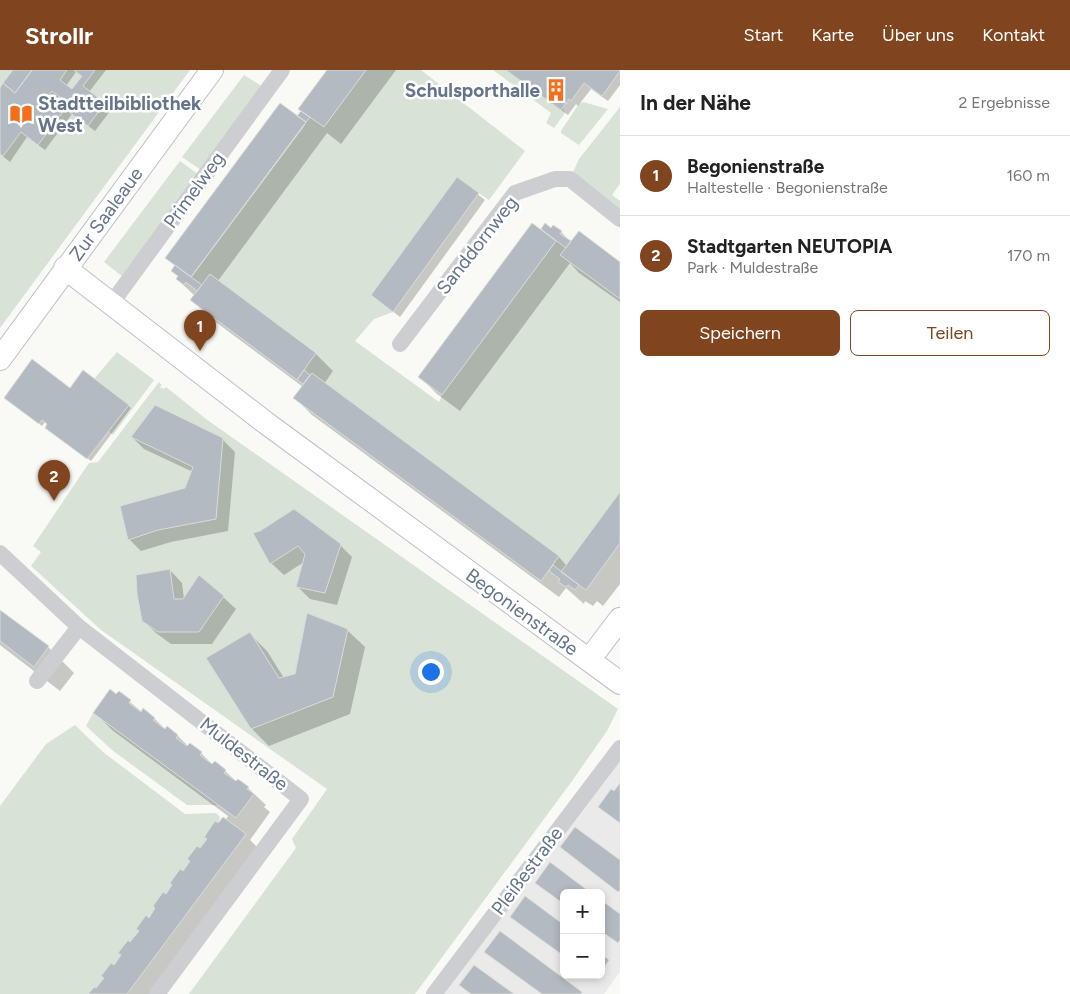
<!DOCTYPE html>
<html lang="de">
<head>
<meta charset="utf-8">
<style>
  :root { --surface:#fff; --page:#f6f6f6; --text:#222; --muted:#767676; --line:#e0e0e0; --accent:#80451f }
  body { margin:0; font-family:Figtree,sans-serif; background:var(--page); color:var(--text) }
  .controls { position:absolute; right:15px; bottom:15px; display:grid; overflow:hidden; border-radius:8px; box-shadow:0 2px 8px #0003 }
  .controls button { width:45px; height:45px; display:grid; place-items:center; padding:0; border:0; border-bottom:1px solid var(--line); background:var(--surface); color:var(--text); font:25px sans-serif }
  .you { position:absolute; left:430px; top:601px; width:18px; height:18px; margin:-12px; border:4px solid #fff; border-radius:50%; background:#1a73e8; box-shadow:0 0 0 8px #1a73e833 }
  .badge { display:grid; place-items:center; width:32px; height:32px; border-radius:50%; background:var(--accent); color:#fff; font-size:16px; font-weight:700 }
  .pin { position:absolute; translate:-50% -41px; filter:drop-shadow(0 1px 2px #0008) }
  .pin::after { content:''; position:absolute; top:26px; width:18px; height:15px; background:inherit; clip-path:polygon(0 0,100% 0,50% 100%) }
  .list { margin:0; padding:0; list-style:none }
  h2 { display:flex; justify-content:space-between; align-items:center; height:65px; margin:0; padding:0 20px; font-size:21px }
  h2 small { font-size:16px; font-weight:400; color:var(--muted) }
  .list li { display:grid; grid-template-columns:32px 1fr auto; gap:15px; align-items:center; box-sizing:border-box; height:80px; padding:0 20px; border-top:1px solid var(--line) }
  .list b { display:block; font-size:19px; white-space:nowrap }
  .list p { margin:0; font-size:16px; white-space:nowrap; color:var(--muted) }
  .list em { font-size:16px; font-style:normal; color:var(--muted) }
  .actions { display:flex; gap:10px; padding:15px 20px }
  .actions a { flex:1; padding:11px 0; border:1px solid var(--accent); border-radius:8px; text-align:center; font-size:18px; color:var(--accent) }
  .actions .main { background:var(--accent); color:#fff }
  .map { position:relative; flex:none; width:620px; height:924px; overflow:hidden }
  header { display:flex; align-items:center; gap:30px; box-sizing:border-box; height:70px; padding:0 25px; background:var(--accent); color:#fff }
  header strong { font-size:24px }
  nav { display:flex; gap:28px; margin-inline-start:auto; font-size:18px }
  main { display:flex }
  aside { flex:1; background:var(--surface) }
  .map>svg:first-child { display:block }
</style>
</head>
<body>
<header>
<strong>Strollr</strong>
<nav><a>Start</a><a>Karte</a><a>Über uns</a><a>Kontakt</a></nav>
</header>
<main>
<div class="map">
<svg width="620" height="924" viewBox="0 0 620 924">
  <rect width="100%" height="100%" fill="#f9f9f6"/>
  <path fill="#eaeaea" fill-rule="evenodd" d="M620,688v214l-16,22h-161zM564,823h37v82h-37z"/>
  <path fill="#d9e2d7" d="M0,0h190l-190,258z
    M366,0h55l104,81 -36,49 -32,-22 -86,117 22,17 -19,7 -19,22 84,61 3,-7 114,-154 10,7 -5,8 59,43v193l-59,80 -8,-7 6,-9 -247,-182 -2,1 -6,-5 12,-17 -106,-79 -8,11 -11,-8 119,-160 14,10z
    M493,0h13l57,38 2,5 -11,15 -8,-5 5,-10z
    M244,5l19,12 -62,83 -19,-13z
    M583,32l25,7 -29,36 -18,-12v-2l17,-26z
    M620,37v77l-8,11 8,6v17l-50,-39 9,-20z
    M180,91l18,13 -75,103 -19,-15z
    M117,282l37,28 -41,55 -4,-4 19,-27 -34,-25z
    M159,312l3,3 -2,2 4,2 2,-2 40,32 412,290 -11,22 -35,50 -157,213h-226l107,-146 -4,-9 35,-50 -226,-159 -70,-64 10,-14 -8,-6 56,-83 9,-1z
    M93,643l125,92h-31l-75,-55 -26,-24z
    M75,655l28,27 82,62 31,-1 4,4 -2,6 -3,-2 -11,15 3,3 -7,9 -3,-2 -10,13 3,2 -7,10 -3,-2 -10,14 2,2 -6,9 -3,-2 -10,14 2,2 -6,9 -3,-2 -10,14 3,2 -9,11 -3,-2 -8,13 2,2 -25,33 -3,-1 -5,7h-88v-188l46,-62z"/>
  <path fill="#0003" fill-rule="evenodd" d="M14,0h92l-17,22 22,18 -16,21 -23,-17 -27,36 -18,-13 -17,25 -10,-8v-64zM76,2l7,5 -11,14 -6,-5zM59,26l6,5 -11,14 -6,-5z
    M328,0h68l-55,74 -14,-11 -109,148 98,73 17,17 -9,13 235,173 8,9 53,-72v90l-17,22 -6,-5 -4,5 -8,-5 -1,3 -18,-16 -7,9 -247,-182 -17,-17 8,-11 -94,-70 -17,-17 3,-4 -18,-17 2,-2 -6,-6 3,-4 -9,-9 130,-140zM303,53l2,2 -117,157 -2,-1z
    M506,0h114v15l-12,16 -17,-12 -13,17 -2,-2 -8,11z
    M458,109l27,21 -85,117 -28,-22z
    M546,155l6,4 9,3 10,10 49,21v39l-41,-29 -9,-10 -110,148 -23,-17 -17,-17z
    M70,319l58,16 3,3 -40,53 -42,-31 -1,-6 -3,-2 -3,4 -34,-26z
    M132,367l90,2 13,13 -7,79 -57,11 -30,9 -12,-12 57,-50 7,-17 -49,-23z
    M254,463l86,12 12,12 -15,48 -27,-6 -12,-12 6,-25 -20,13 -13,-12z
    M170,500l12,13 2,16 39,-2 13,12 -24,35h-41l-15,-11 -13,-13z
    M0,542l48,35 26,26 -14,18 -60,-46z
    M347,560l18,17 -15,67 -81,32 -17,-17 -2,-95 17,17 17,27 12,-3z
    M119,623l23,19 12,6 12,12 12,6 11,11 1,-2 11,8 12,12 12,6 12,11 1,-2 10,8 18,17 -2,2 6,5 -20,28 12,12 -105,142h-67l7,-4 121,-165 7,-4 3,-5 -116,-86 -17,-17z
    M601,884l8,6 -8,11z
    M590,905h8l-2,4z"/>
  <path fill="#b4bac1" stroke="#dbdbd9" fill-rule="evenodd" d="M13,0h19l-17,23 -12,-10z
    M32,0h35l-7,10 12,9 10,-13 -8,-6h21l-12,16 22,17 -17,23 -23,-17 -27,36 -17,-13 -18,24 -3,-2v-66l3,-5 12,10zM52,21l12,9 -10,13 -12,-9z
    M327,0h39l-42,57 -26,-18z
    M506,0h114v1l-18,25 -18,-13 -13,18 -2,-2 -8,11z
    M280,33l26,19 -115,155 -26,-19z
    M301,41l9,6 -4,5 -9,-6z
    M457,107l22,16 -86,119 -22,-17z
    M532,153l24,18 -114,154 -24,-18z
    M545,153l6,5 2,-3 9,6 -2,3 11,7 -5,7 -25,-19z
    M579,161l41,31v37l-60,-44z
    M175,195l27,20 -5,6 -11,-9 -2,3 -8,-6 2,-3 -7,-5z
    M210,204l106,79 -19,27 -107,-80z
    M32,289l38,29 13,-18 46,35 -42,54 -42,-31 2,-4 -5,-4 -3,4 -35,-26z
    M304,300l6,5 -7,9 -6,-4z
    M312,303l247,183 -18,25 -248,-183z
    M155,335l68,33 -7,81 -58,11 -30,10 -8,-34 65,-18 8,-21 -62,-30z
    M620,422v51l-34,47 -25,-18z
    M294,439l47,35 -16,49 -29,-6 9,-33 -7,-8 -28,18 -17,-31 7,-2z
    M553,495l26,20 -4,5 -7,-5 -2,2 -8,-5 2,-3 -11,-8z
    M170,499l4,30h9l16,-24 25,21 -25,36h-41l-16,-11 -5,-27 -1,-19z
    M0,540l49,36 -15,21 -34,-26z
    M307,543l41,16 -15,68 -82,32 -45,-71 44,-26 29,46 16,-4z
    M110,619l6,5 3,-3 12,9 -2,3 12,9 2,-4 12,10 -2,2 12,9 2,-3 11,9 -2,3 11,8 3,-3 12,9 -2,3 12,9 3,-3 11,9 -2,3 12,8 2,-2 11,8 -2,2 7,5 -18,24 -143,-105z
    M620,713v40l-22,-16 13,-18 3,2z
    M223,747l23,17 -119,160h-39l6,-7 2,1 8,-10 -3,-2 10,-13 3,2 7,-10 -3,-2 10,-13 2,2 9,-11 -3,-2 10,-14 3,3 6,-10 -2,-2 10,-14 3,2 6,-9 -2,-2 10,-14 3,2 7,-10 -3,-2 10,-13 3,2 7,-9 -3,-2 11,-16 3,2z
    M575,757l45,33v30l-2,2 -58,-45z
    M550,792l41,31h-27v11l-29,-21z
    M525,826l39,29v31l-54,-39z
    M601,830l19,14v26l-2,3 -17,-12z
    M500,861l82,61 -1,2h-39l-58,-42z
    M474,895l40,29h-43l-12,-9z"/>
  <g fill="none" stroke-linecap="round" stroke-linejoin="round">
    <defs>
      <path id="secondary" d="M65,198l201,155 354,260
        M0,289l212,-289
        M589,590l31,-41"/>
    </defs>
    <use href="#secondary" stroke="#bdc1c7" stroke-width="24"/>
    <path stroke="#ccced2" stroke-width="16" d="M111,234l171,-234
      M400,274l115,-151 40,-14h15l50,40
      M0,483l79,74 222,172 -144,195
      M37,611l42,-54
      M434,924l186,-246"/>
    <use href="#secondary" stroke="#fff" stroke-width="22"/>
  </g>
  <defs>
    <symbol id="building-bare" viewBox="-9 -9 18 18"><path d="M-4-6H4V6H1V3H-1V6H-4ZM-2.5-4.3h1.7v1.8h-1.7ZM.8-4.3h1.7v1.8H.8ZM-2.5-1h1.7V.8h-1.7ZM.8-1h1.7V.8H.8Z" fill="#f46f1c" stroke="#fff" stroke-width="2.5" paint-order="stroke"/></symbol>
    <symbol id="library-bare" viewBox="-9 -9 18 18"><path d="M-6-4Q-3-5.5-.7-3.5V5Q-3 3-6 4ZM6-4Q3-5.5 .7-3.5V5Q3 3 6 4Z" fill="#f46f1c" stroke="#fff" stroke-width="2.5" paint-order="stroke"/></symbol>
  </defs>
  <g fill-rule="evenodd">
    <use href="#building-bare" x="540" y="4" width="32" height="32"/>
    <use href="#library-bare" x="5" y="28" width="32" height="32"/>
  </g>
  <g text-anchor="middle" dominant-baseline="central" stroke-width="5" stroke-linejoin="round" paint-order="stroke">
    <g font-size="19" font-weight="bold" fill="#65748a" stroke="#fff" text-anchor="end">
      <text x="540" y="20">Schulsporthalle</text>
      <text x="38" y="33" text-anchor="start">Stadtteilbibliothek<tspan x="38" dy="22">West</tspan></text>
    </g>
    <g font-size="19" fill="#65748a" stroke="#fff">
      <text transform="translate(194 120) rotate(-54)">Primelweg</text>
      <text transform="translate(106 144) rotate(-54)">Zur Saaleaue</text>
      <text transform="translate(477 175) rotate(-52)">Sanddornweg</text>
      <text transform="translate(522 542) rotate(36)">Begonienstraße</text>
      <text transform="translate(244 684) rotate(38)">Muldestraße</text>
      <text transform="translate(527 801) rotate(-53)">Pleißestraße</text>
    </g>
  </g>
</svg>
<div class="controls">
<button>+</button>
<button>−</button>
</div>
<div class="you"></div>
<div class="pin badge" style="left:200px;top:281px">1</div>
<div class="pin badge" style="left:54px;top:431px">2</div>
</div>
<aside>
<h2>In der Nähe<small>2 Ergebnisse</small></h2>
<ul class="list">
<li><span class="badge">1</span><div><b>Begonienstraße</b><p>Haltestelle · Begonienstraße</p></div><em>160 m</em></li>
<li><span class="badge">2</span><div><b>Stadtgarten NEUTOPIA</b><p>Park · Muldestraße</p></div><em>170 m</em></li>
</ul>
<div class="actions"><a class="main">Speichern</a><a>Teilen</a></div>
</aside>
</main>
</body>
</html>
